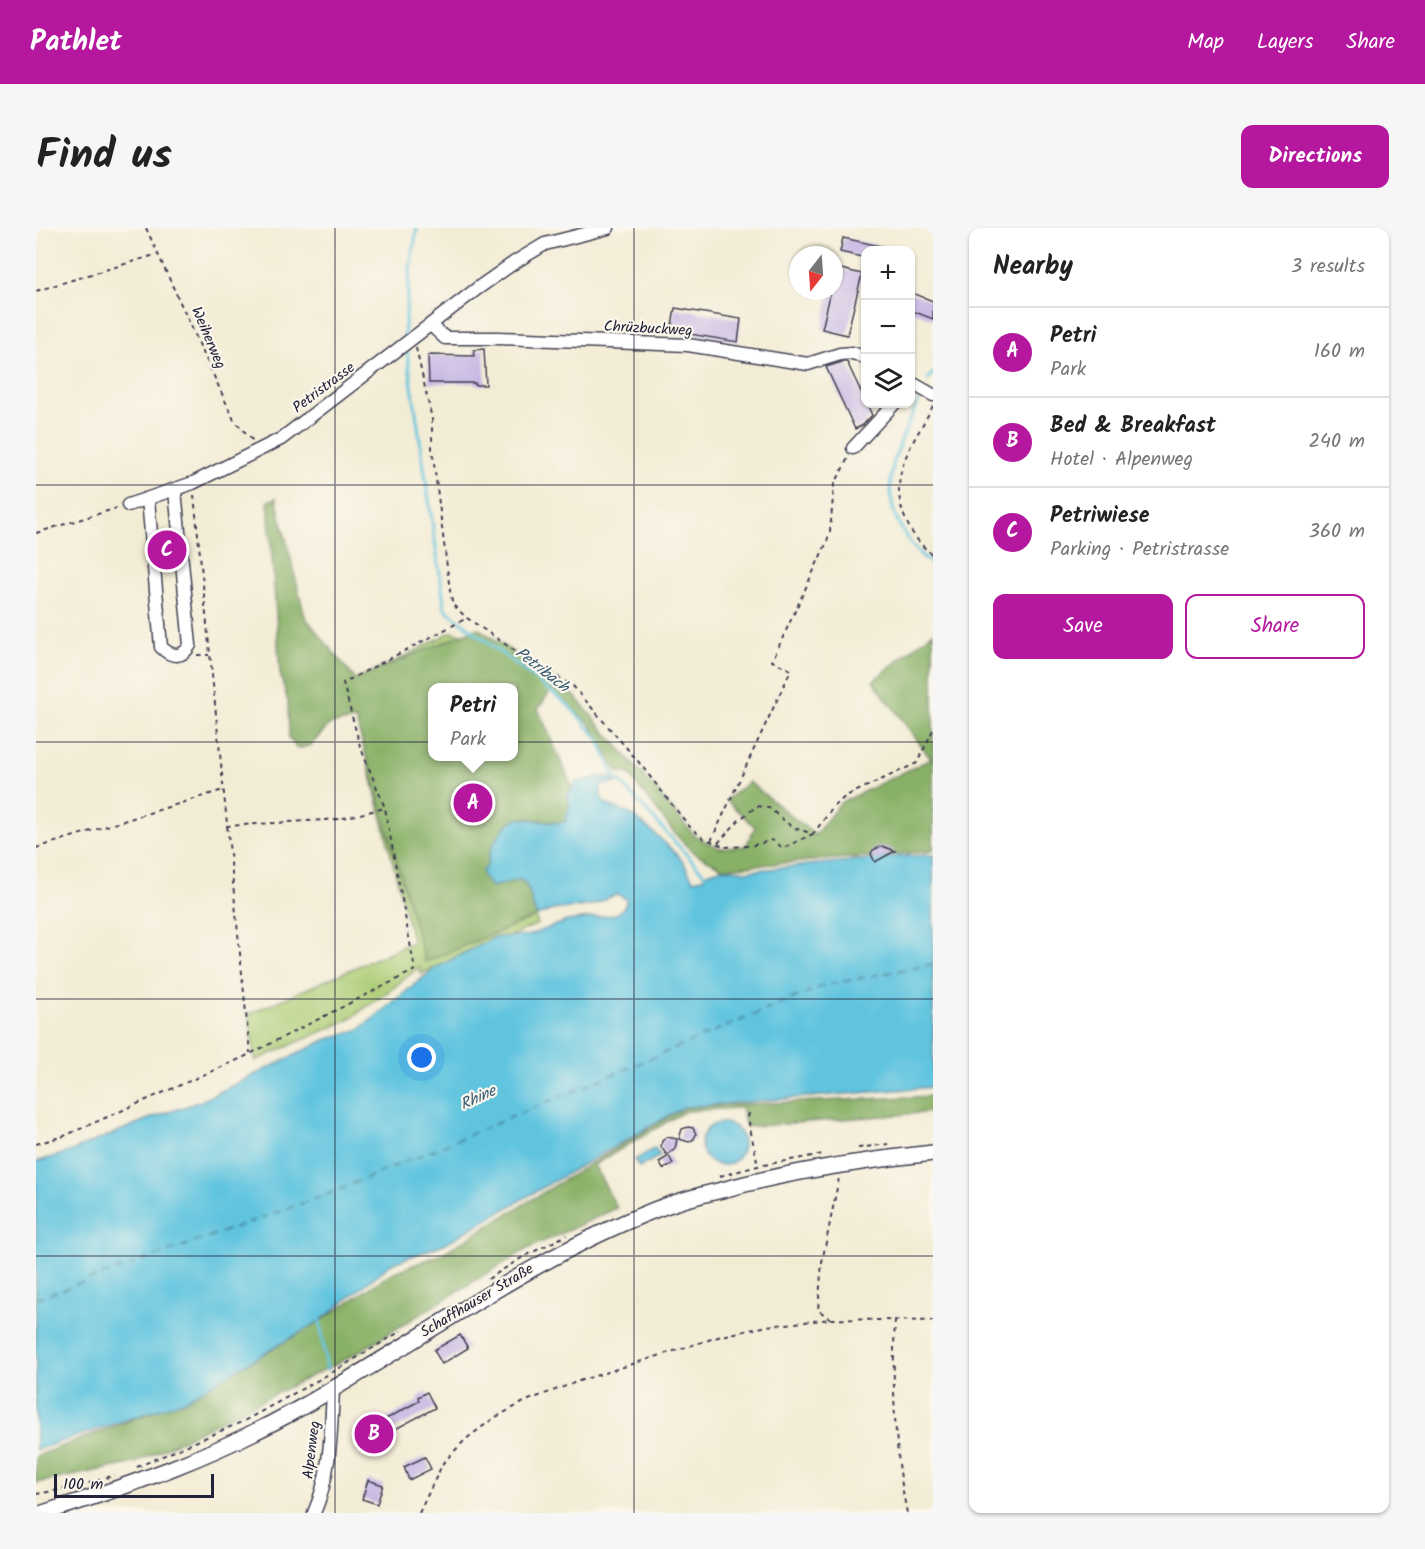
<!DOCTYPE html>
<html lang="en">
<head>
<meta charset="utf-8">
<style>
  :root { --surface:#fff; --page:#f6f6f6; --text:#222; --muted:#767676; --line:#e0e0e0; --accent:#b5179e }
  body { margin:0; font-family:Kalam,sans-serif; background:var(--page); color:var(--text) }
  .controls { position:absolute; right:18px; top:18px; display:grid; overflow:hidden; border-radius:12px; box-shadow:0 2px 4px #0004 }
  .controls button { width:54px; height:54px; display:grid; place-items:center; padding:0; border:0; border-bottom:2px solid var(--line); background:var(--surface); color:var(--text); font:30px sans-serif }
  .compass { position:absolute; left:753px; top:18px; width:54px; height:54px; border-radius:50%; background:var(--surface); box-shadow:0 2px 4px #0004; rotate:197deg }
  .scale { position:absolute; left:18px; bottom:15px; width:160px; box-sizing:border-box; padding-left:6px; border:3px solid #22223b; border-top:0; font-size:16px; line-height:21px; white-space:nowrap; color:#22223b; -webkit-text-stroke:4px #fbf7ec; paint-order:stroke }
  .you { position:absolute; left:386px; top:830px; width:21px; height:21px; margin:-15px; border:4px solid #fff; border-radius:50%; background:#1a73e8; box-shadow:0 0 0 9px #1a73e833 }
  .badge { display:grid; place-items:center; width:39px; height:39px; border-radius:50%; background:var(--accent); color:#fff; font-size:20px; font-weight:700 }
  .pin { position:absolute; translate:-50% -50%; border:3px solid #fff; box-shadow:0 2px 6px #0006 }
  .popup { position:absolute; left:392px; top:455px; width:90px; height:78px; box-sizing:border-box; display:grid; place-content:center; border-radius:12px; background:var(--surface); filter:drop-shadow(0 2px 4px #0005); font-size:20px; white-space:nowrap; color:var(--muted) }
  .popup b { font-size:22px; color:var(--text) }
  .popup::after { content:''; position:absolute; left:50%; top:100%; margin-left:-12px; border:12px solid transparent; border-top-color:var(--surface) }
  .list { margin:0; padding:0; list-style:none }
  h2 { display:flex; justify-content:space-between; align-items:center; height:78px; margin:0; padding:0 24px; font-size:26px }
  h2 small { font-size:20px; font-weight:400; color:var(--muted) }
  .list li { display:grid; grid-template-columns:39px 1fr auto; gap:18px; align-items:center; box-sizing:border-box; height:90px; padding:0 24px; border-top:2px solid var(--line) }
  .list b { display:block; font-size:22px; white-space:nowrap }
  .list p { margin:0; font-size:20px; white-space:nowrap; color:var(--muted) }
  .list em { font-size:20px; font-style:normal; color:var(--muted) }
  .actions { display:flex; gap:12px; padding:18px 24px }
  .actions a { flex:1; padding:14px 0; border:2px solid var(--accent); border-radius:12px; text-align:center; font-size:21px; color:var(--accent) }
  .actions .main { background:var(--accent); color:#fff }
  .icon { flex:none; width:33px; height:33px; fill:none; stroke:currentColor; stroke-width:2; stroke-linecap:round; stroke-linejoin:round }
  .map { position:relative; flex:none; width:897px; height:1285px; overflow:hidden; border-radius:12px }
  header { display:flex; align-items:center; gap:36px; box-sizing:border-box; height:84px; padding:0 30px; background:var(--accent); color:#fff }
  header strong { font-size:28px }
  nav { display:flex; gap:33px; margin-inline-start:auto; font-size:21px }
  .intro { display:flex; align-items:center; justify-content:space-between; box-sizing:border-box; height:144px; padding:0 36px }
  h1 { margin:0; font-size:42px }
  .button { padding:15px 27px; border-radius:12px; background:var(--accent); color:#fff; font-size:21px; font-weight:700 }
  main { display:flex; gap:36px; padding:0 36px }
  aside { flex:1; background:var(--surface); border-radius:12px; box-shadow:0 2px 4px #0004 }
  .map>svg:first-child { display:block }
</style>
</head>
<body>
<header>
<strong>Pathlet</strong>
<nav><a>Map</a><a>Layers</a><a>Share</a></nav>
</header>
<div class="intro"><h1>Find us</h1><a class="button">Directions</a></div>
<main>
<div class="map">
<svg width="897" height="1285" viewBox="0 0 897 1285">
  <rect width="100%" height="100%" fill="#fbf7ec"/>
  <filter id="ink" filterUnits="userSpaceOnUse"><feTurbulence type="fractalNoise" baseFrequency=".0167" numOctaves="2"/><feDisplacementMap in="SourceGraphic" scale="12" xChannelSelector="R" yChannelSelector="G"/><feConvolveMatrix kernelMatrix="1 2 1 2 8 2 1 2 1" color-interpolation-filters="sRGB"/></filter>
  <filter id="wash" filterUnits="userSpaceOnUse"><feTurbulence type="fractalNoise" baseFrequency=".008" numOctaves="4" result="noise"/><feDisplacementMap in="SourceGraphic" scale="24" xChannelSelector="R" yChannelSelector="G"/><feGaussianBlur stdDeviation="1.35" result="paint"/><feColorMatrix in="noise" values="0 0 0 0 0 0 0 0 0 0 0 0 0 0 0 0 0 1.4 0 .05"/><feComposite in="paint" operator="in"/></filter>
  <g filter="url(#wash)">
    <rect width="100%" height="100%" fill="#f3ecd5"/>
    <path fill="#abcc74" stroke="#667758" stroke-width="1.5" fill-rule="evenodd" d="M415,404l33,6 38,27 48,140 -8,18 -71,64 12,-2 29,12 -1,10 7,17 -117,50 -2,-7 -27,22 -44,31 -93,41 -6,-47 164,-72 -50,-198 -17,-60 48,-22zM396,460h82v68h-82z"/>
    <path fill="#88b066" stroke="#556950" stroke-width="1.5" fill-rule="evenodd" d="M240,270l29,119 50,62 123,-51 94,65 123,143 24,12 27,-2 9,-19 -29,-27 23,-18 66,53 25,-32 91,-44 -58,-78 60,-49v219l-210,17 -29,-15 -18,-18 -48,-62 -11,-1 -27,-48 -39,-34 -13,19 35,80 -6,8 3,8 -3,15 -5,3 -37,-5 -37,38 3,31 26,-7h5c11,11 8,24 15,36l-112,46 -69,-242 -26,4 -19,21 -14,4 -8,-11 -1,-36 -8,-29 -12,-172zM396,460h82v68h-82z
      M897,868v16l-187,15 -5,-19 -56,3 -91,54 23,43 -90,41 -177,108 -215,106 -99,20v-27l147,-56 137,-79 72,-48 48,-18 244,-148z"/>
    <path fill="#61c4df" stroke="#42738d" stroke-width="1.5" d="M562,549h13l6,6h-5l-11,3c-3,24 13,18 29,28 18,13 34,27 49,43 7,6 8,16 15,23l11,-3 -1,-3 19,-6 24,3 154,-15 32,-1v232l-249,20 -240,137 -53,20 -71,57 -137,80 -147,49v-288l33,-10 77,-32 55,-19 124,-61 35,-11 75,-61 60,-31 32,-1 40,-15 46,-6 9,-5 4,-6v-5l-9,-5 -24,11 -41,5 -15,6c-7,-12 -4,-25 -15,-36h-5l-26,7 -8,-10 -1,-6 6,-6c0,-11 3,-17 9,-27 20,-35 39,-11 68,-16l5,-17 -3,-8c4,-6 6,-12 10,-16h8z
      M665 916a21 21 0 1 1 42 0a21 21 0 1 1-42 0Z
      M619,920l5,8 -21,11 -4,-7z"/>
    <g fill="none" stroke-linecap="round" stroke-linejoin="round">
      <path stroke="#61c4df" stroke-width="3" d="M368,109l6,-69 7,-40
        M371,124l38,257 123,96 30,33 15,36 93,102
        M892,152l5,-7
        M884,169c-18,43 -44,84 -20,129 9,17 18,28 33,39
        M284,1093l7,49
        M280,1259l4,-23 4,-60"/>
      <path stroke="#385b74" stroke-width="1.5" stroke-dasharray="8 6" stroke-linecap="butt" d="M0,1071l295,-106 494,-208 108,-21"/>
    </g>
    <g id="blocks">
      <path fill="#c4b3e3" d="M807,10l42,9 -1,3h-18v8l-26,-6z
        M801,40l25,6 -15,61 -25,-6 9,-38h3z
        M874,64l23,9v18l-23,-9z
        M639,80l66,11 -3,23 -67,-11z
        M448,121l2,36h-11v-2h-46l-1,-28 46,1v-6z
        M806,134h5l25,53 -9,10 -8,4 -29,-62z
        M846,618l13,5 -20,11 -4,-8 2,-4z
        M652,899l5,1 3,6 -2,5 -5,3 -10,-3 3,-10z
        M631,909l10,2 -2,10 -8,6 -6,-8 1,-6z
        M633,928l4,8 -10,5 -4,-7z
        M424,1107l8,13 -26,16 -8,-14z
        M391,1164l8,16 -51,27 4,8 -14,8 -15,-26 14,-8 4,7 42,-23 -1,-4z
        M389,1229l6,12 -22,11 -5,-13z
        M332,1252l15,5 -6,19 -15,-5z"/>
    </g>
  </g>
  <g filter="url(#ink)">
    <use href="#blocks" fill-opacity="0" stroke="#414052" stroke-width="1.5"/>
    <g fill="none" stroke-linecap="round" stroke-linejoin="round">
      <defs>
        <path id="minor" d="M395,97l14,13h54l189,7 120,19 32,-10 13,-1 13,5
          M874,154l23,13
          M817,220l41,-44
          M112,271l13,148c11,11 22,11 29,-2l-15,-155
          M92,277l65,-22 88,-44 197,-151 37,-26 30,-18 63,-16
          M278,1285c17,-39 17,-82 19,-124"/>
        <path id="major" d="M7,1285c86,-27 170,-57 248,-100 123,-68 235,-153 366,-204 21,-8 43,-14 65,-19 69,-19 140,-29 211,-37"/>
      </defs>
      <use href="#minor" stroke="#414052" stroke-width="15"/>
      <use href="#major" stroke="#414052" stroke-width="18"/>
      <path stroke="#414052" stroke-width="2" stroke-dasharray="4.5 4.5" stroke-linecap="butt" d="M110,0l88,192 19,21
        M0,63l122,-37
        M380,120l16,71v29l18,143 3,14 14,13 57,39 49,29 64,74 52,66 14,12 22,9 26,-1 21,-6 11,8 30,-14
        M897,178c-20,38 -46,68 -28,112 6,15 15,27 28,37
        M158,267l56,558
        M0,305l81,-25
        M161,427h12
        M190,598l113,-7 46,-11
        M675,613l80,-171 -19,-9 54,-117 4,-12 4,-46 15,-30
        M682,615l21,-23 18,-14 12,2 23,19 21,7 22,-29 11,-9 71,-33 16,-33
        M0,620l187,-58
        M713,885l-1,5 10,48
        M0,916l28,-8 178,-78 173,-88 -30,-162 -25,-62 -17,-63 124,-65
        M822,920l30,-4
        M684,948l38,-10 65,-12
        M452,1051l35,-22 44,-22
        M795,1091l-13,-9 4,-48 17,-84
        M859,1092c-3,64 -1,130 12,193
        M101,1239l107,-46 94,-52 63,-38
        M0,1266l40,-7 39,-12
        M383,1285l24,-50 23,-24 28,-21 32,-17 53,-20 139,-44 49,-11 64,-7 102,2"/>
      <use href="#minor" stroke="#fff" stroke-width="12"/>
      <use href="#major" stroke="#fff" stroke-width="15"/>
    </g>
  </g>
  <path fill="none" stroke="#22223b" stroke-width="1.5" stroke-opacity="0.55" d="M299,0v1285M598,0v1285M0,257h897M0,514h897M0,771h897M0,1028h897"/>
  <g text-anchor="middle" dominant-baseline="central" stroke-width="4.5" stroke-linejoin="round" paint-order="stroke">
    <g font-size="15" fill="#22223b" stroke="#fbf7ec">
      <text transform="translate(612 101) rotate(3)">Chrüzbuckweg</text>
      <text transform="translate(172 110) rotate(67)">Weiherweg</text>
      <text transform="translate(288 160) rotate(-37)">Petristrasse</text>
      <text transform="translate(441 1073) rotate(-31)">Schaffhauser Straße</text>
      <text transform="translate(276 1222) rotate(-83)">Alpenweg</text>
    </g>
    <g font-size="16" font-style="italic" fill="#385b74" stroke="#fbf7ec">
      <text transform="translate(506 442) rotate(38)">Petribach</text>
      <text transform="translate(442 870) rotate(-25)">Rhine</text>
    </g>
  </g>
</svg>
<div class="controls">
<button>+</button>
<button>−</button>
<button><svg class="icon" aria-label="layers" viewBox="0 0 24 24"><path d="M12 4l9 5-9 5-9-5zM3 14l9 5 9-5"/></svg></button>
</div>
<svg class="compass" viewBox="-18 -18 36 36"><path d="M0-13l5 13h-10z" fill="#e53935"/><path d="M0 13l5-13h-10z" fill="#767676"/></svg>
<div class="scale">100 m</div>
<div class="you"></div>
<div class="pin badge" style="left:437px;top:575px">A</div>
<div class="popup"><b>Petri</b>Park</div>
<div class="pin badge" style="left:338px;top:1206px">B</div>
<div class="pin badge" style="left:131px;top:322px">C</div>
</div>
<aside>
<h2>Nearby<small>3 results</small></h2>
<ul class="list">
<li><span class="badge">A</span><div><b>Petri</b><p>Park</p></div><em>160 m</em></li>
<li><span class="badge">B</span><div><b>Bed &amp; Breakfast</b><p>Hotel · Alpenweg</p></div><em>240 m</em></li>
<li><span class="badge">C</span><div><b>Petriwiese</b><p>Parking · Petristrasse</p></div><em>360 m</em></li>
</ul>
<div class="actions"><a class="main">Save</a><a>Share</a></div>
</aside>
</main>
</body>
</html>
